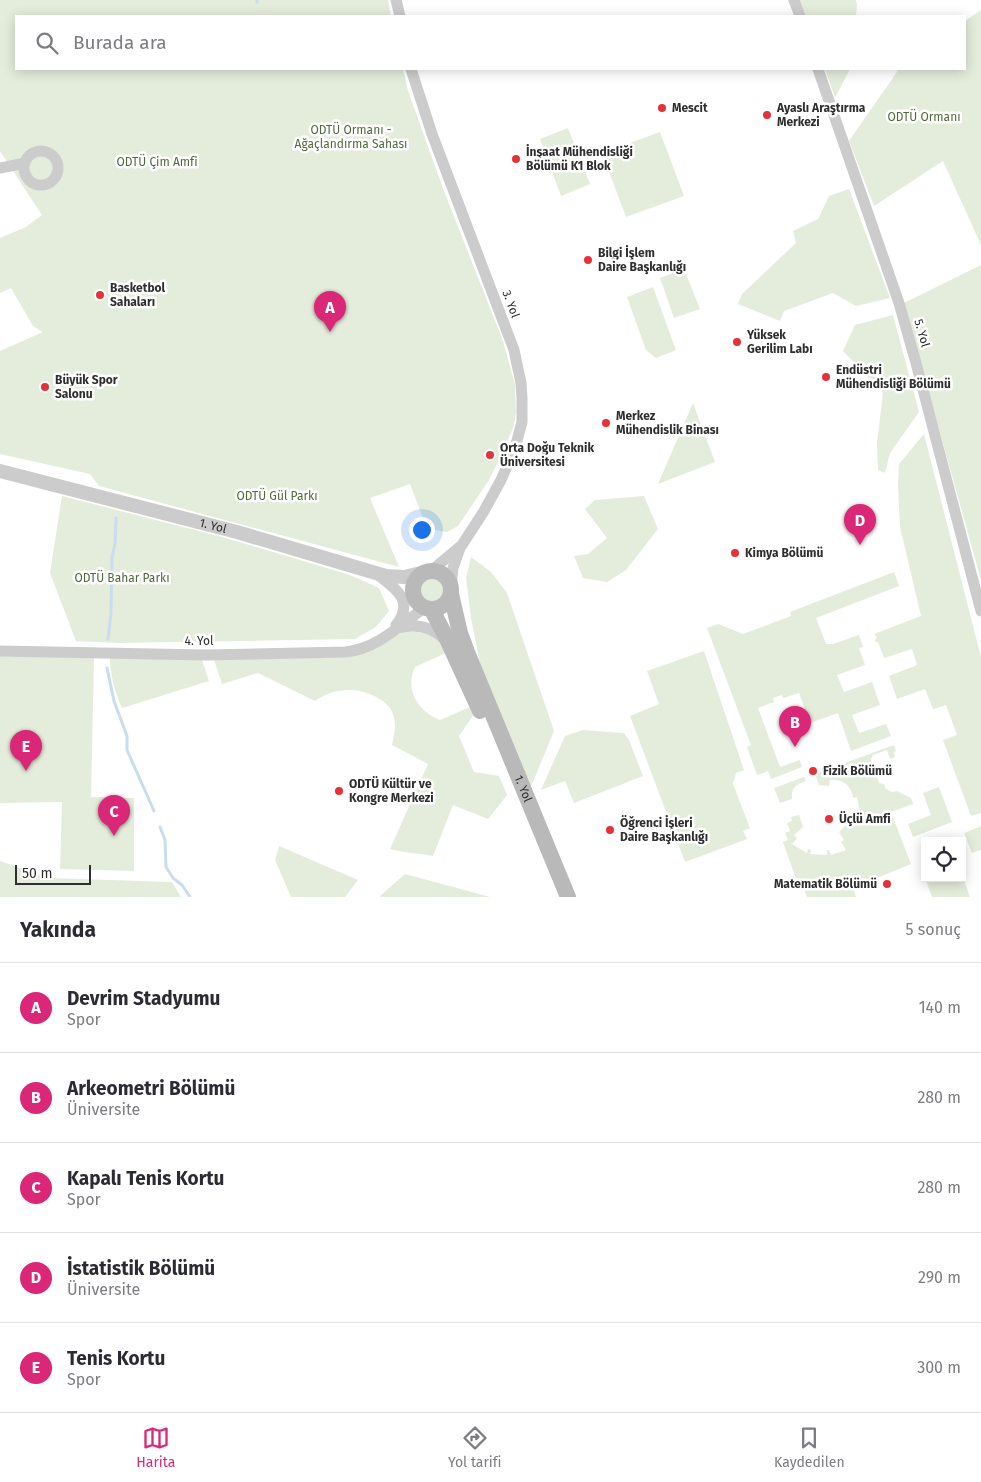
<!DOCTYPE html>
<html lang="tr">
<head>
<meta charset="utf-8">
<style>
  :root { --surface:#fff; --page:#f7f7f7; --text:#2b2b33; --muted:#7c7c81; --line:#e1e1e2; --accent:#db2777 }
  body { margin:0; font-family:"Fira Sans",sans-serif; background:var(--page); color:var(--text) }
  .controls { position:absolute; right:15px; bottom:15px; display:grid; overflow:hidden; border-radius:0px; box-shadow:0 2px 12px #0003 }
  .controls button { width:45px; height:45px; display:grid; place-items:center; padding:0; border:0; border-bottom:1px solid var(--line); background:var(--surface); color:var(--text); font:25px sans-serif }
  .scale { position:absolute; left:15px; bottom:12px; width:76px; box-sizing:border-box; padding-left:5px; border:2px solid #2f2f2f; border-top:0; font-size:14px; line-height:18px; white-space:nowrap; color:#2f2f2f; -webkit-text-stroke:4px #fff; paint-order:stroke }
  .you { position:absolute; left:421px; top:529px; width:18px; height:18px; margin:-12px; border:4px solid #fff; border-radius:50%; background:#1a73e8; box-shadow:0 0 0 8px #1a73e833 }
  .badge { display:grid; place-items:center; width:32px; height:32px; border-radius:50%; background:var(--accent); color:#fff; font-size:16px; font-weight:700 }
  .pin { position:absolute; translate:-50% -41px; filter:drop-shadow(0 1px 2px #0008) }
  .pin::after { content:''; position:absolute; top:26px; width:18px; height:15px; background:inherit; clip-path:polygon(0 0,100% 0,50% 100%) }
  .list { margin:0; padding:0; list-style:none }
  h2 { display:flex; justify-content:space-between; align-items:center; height:65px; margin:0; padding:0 20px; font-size:21px }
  h2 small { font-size:16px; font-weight:400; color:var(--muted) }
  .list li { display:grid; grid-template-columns:32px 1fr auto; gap:15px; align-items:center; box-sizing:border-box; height:90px; padding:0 20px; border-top:1px solid var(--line) }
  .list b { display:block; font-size:19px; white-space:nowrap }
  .list p { margin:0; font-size:16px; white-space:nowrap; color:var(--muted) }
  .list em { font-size:16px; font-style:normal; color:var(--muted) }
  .icon { flex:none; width:28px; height:28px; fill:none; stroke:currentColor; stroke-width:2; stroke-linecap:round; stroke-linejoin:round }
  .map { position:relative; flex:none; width:981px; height:897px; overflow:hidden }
  .search { position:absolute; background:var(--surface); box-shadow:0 2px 12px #0003; left:15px; right:15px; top:15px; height:55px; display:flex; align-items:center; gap:12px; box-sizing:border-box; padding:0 18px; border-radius:0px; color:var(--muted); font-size:19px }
  .sheet { height:515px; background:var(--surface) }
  nav { display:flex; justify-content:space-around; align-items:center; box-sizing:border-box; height:70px; border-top:1px solid var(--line); background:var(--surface); font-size:14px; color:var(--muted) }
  nav a { display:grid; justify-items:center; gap:2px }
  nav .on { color:var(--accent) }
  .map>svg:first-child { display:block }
</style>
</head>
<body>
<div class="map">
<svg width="981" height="897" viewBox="0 0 981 897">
  <rect width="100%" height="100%" fill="#fff"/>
  <path fill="#e4ecdc" d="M0,0h388l3,16h-375v53h387l5,22 36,100 59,150 12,44 1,28 -3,15 -14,32 -10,20 -31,46 -11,6 -12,-2 -12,-12 -13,-34 -40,14 29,69 -300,-81 -9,-12 -90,-20v-103l43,-19 -10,-6 -22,-38 -11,5v-55l26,-11 16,-12 -42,-64z
    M800,0h56l1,5 -1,11h-50z
    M981,10v235l-38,-84 -69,45 -25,-65 50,-72h66v-48z
    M825,69h25l-15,29z
    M568,128l22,56 -29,12 -21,-57z
    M660,132l24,64 -58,21 -24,-64z
    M849,189l41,109 -34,8 -23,-13 -49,18 -4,10 -42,-17 4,-10 54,-51 -3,-12 25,-12 11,-23z
    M981,265v315l-77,-277z
    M684,269l16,40 -26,9 -14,-40z
    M653,287l23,63 -20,8 -10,-8 -19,-53z
    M893,315l26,97 -29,41 -5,20 -7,-3 -1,-27 6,-50 -40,-42 12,-26z
    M693,403l22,59 -57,22z
    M924,434l57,223v156l-10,3 -28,-76 14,-5 -11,-30 -13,4 -8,-20 -28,10 -8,-23 28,-11 -5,-16 -28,9 -6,-16h-2l-1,-2 2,-3 -3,-3 47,-18 -21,-89 -2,-42 1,-21z
    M62,496l164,42 124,37 29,13 10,23 -13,16 -21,12 -237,4 -42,-2 -26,-68z
    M644,496l14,33 -32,41 -19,12 -24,-4 -9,-22 14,-2 19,-16 -22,-29 10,-9z
    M471,557l20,15 16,21 47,138 -24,58 -50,-126 -9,-45 -5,-40z
    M894,572l5,14 -83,32 10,26h7l26,-9 4,12 -4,1 6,17 -28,10 7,17 28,-10 8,23 -28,10 7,18 27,-9 5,12 -40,15 -13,-38 -28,10 -11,-30 -16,5 -1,-3 -9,3 1,4 -16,6 22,59 20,-7 2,7 -31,12 -3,-8 -11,4 -10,-28 4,-2 -44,-117 11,-4 25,10 48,-18 -1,-4z
    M420 590a12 12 0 1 1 24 0a12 12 0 1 1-24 0Z
    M405,631c18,0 33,4 41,22l-31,14c-11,23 4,45 25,53l30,-13 4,7 -15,22 15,36 25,4 8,19 -19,24 -35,-14 -20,51c-14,-3 -29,-3 -43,-7l38,-85 -36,-19c2,-10 5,-20 1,-31 -2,-6 -7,-11 -12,-14 -21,-14 -46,-13 -66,1l-57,-28 -36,11 -8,-24 134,-3 24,-7 24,-15z
    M704,651l40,119 -8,3 -3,11 17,44 -7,3 4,8 -62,23 -55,-146 29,-12 -12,-33z
    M0,655l94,2 -3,140 43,1v73l-74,-2 2,-67 -62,1z
    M110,658l92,2 7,21 -87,27c-7,-15 -12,-34 -12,-50z
    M583,730l41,3 5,7 14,36 -69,27 -9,-22 -24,9 24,-54z
    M894,745l2,6 -2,2 1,4 -5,2 -3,-9 -14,5 -2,4 3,9 4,2 -2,3 3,10 5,1 2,5 6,3 5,-1 14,7 2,6 -22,8 20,52 -58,24 3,9h-49l-7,-19 -4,1 -13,-37 5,-2 -3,-7 5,-2 -3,-8 5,-2 -1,-4 8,-2 4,12 -9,8 3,3 -5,6 15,9 1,-4 3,1 -1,4 17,1v-5h2l2,5 15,-5 -5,-8 3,-2 -5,-8 9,-9 7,4 5,-15 -3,-15 -4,1c-1,-13 -12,-20 -23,-18l-1,6 -10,-1 -4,-11z
    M804,777l2,4c-10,3 -15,7 -14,18l-12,4 -6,-15z
    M939,787l13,35 -39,15 -5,-13 23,-9 -8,-22z
    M981,826v24l-9,3 -8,-20z
    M279,846l79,34 -13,17h-54l-16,-37z
    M0,861l49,17 123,4 9,15h-181z
    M405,874l85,23h-111z
    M962,874l8,23h-38l-7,-19h37z"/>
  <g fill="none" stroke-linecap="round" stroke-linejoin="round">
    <path stroke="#c9ddec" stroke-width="3" d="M257,0v2
      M108,639l3,-26 1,-56 3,-13 1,-26
      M107,668l7,33 13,35v14l27,61
      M160,827l5,13 1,27 7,11 9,7 8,12"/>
    <path stroke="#ccc" stroke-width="11" d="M396,0l4,16
      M794,0l6,16
      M411,69l21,65 82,216 7,33 1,15v24l-7,26 -14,32 -17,31 -22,34 -31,26
      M818,69l81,234 17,60 65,248
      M24 168a17 17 0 1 1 34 0a17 17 0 1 1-34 0Z
      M0,168l25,-5
      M378,575c18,14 37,26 18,50
      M451,588l2,-20 7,-20
      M398,628c18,-5 34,-1 47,12
      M0,651l205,4 140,-3c32,-3 54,-26 79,-44"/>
    <path stroke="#ccc" stroke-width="14" id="s1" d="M0,471l237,61 149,44 18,1 21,-5"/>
    <g stroke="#b9b9b9" stroke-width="16">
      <circle cx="432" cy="590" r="19"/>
      <path id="s2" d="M451,594l9,39 7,19 101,245"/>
      <path d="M432,610l14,27 34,74"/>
    </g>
  </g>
  <g fill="#e43239" stroke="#fff" stroke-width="2">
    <circle cx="662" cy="108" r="5"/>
    <circle cx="767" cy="115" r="5"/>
    <circle cx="516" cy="159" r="5"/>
    <circle cx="588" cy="260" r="5"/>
    <circle cx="100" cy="295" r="5"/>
    <circle cx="737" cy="342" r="5"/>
    <circle cx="826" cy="377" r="5"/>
    <circle cx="45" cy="387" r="5"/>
    <circle cx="606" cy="423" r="5"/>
    <circle cx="490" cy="455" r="5"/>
    <circle cx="735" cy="553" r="5"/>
    <circle cx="813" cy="771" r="5"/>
    <circle cx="339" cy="791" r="5"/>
    <circle cx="829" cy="819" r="5"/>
    <circle cx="610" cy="830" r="5"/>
    <circle cx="887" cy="884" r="5"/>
  </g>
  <g text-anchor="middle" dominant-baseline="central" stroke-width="5" stroke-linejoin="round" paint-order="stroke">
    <g font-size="12" font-weight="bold" fill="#2f2f2f" stroke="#fff" text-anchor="start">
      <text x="672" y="108">Mescit</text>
      <text x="777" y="108">Ayaslı Araştırma<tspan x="777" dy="14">Merkezi</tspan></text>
      <text x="526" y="152">İnşaat Mühendisliği<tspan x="526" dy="14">Bölümü K1 Blok</tspan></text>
      <text x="598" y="253">Bilgi İşlem<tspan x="598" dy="14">Daire Başkanlığı</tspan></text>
      <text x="110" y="288">Basketbol<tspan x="110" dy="14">Sahaları</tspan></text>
      <text x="747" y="335">Yüksek<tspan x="747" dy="14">Gerilim Labı</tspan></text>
      <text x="836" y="370">Endüstri<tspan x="836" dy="14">Mühendisliği Bölümü</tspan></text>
      <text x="55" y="380">Büyük Spor<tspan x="55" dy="14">Salonu</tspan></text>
      <text x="616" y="416">Merkez<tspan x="616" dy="14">Mühendislik Binası</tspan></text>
      <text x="500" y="448">Orta Doğu Teknik<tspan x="500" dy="14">Üniversitesi</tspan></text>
      <text x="745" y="553">Kimya Bölümü</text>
      <text x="823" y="771">Fizik Bölümü</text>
      <text x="349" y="784">ODTÜ Kültür ve<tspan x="349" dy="14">Kongre Merkezi</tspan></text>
      <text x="839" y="819">Üçlü Amfi</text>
      <text x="620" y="823">Öğrenci İşleri<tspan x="620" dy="14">Daire Başkanlığı</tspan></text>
      <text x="877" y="884" text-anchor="end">Matematik Bölümü</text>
    </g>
    <g font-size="12" fill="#506a3c" stroke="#fff">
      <text x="924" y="117">ODTÜ Ormanı</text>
      <text x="351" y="130">ODTÜ Ormanı -<tspan x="351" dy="14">Ağaçlandırma Sahası</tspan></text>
      <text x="157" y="162">ODTÜ Çim Amfi</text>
      <text x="277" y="496">ODTÜ Gül Parkı</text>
      <text x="122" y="578">ODTÜ Bahar Parkı</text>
    </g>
    <g font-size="12" fill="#2f2f2f" stroke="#fff">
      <text transform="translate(511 304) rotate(70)">3. Yol</text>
      <text transform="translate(922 333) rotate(74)">5. Yol</text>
      <text stroke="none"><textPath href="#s1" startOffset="220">1. Yol</textPath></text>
      <text x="199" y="641">4. Yol</text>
      <text stroke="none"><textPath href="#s2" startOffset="208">1. Yol</textPath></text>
    </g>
  </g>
</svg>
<div class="controls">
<button><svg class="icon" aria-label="locate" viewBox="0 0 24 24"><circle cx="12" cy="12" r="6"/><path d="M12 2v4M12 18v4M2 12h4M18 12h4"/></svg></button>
</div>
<div class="scale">50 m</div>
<div class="you"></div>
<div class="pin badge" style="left:330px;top:332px">A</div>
<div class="pin badge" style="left:795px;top:747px">B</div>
<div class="pin badge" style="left:114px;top:836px">C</div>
<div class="pin badge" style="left:860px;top:545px">D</div>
<div class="pin badge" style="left:26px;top:771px">E</div>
<div class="search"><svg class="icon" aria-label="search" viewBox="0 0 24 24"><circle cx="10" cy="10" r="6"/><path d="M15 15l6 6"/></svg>Burada ara</div>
</div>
<section class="sheet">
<h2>Yakında<small>5 sonuç</small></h2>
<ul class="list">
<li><span class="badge">A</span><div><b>Devrim Stadyumu</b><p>Spor</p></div><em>140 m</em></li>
<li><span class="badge">B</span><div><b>Arkeometri Bölümü</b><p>Üniversite</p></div><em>280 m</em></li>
<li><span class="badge">C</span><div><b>Kapalı Tenis Kortu</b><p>Spor</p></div><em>280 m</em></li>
<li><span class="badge">D</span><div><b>İstatistik Bölümü</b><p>Üniversite</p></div><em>290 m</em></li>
<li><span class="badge">E</span><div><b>Tenis Kortu</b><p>Spor</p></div><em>300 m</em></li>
</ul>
</section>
<nav>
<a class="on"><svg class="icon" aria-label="map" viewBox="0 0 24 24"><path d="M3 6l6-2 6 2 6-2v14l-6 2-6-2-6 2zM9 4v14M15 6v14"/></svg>Harita</a>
<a><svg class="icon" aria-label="directions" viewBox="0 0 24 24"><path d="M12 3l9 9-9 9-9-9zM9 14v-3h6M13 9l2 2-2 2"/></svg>Yol tarifi</a>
<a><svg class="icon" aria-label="saved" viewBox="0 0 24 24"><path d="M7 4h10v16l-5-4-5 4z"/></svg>Kaydedilen</a>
</nav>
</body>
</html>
